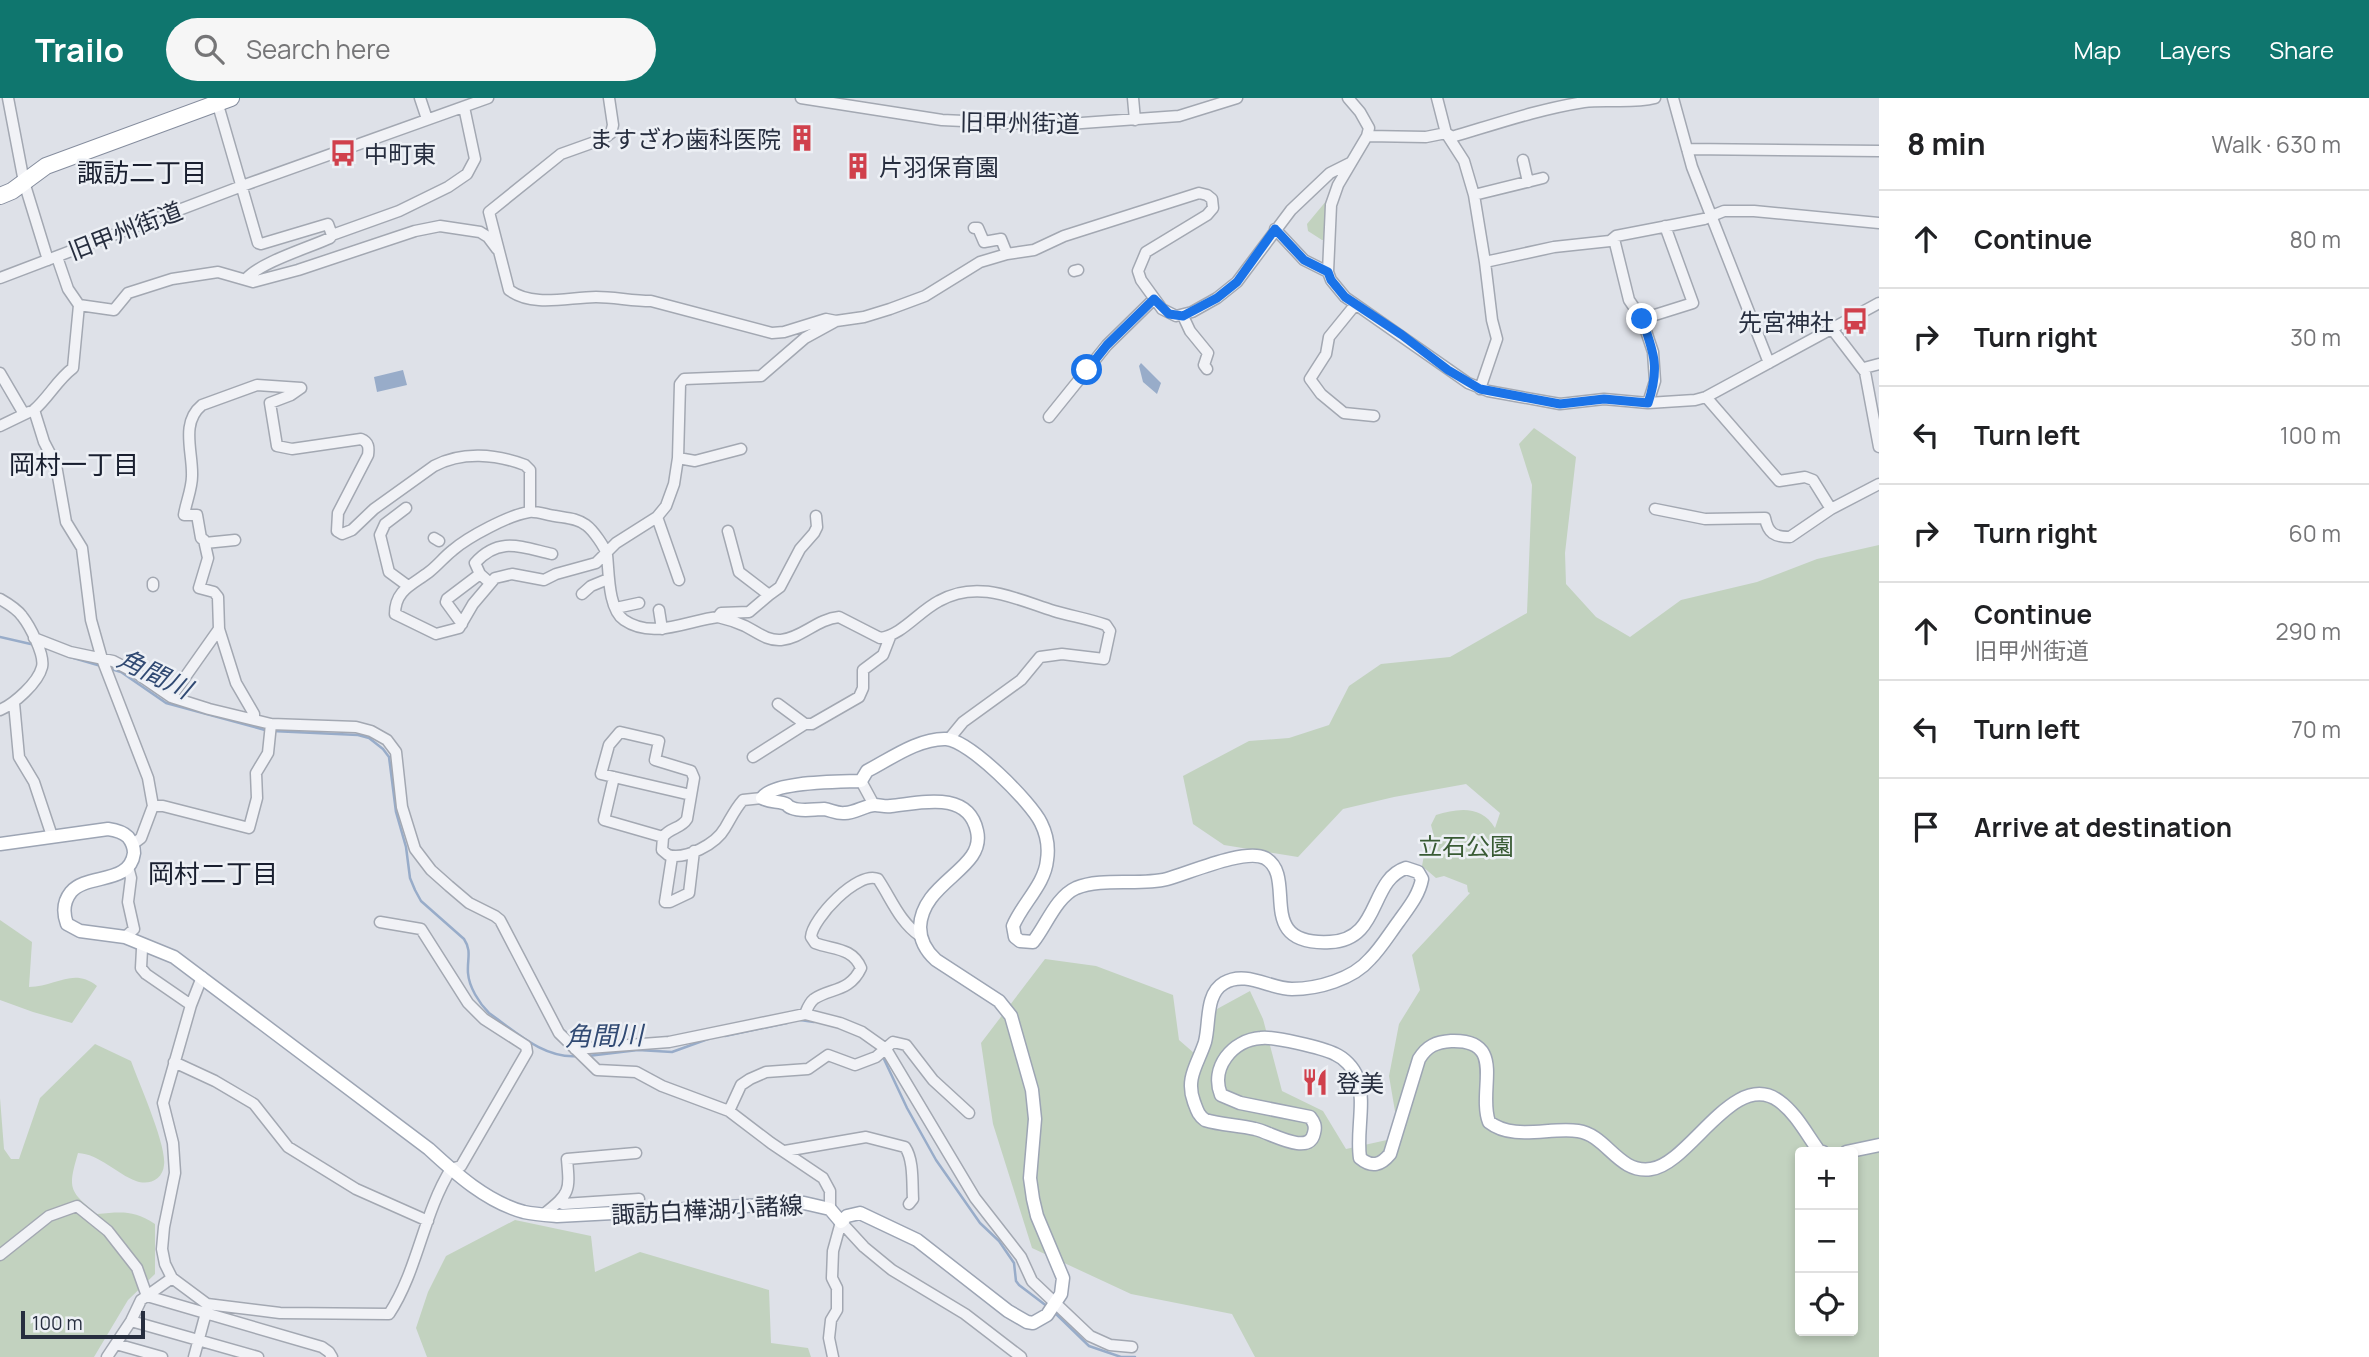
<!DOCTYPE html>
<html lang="en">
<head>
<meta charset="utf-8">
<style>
  :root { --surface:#fff; --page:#f6f6f6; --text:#202124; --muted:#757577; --line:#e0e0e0; --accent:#0f766e }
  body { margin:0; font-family:Manrope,"Noto Sans JP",sans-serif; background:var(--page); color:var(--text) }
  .controls { position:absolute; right:21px; bottom:21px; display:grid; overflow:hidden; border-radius:7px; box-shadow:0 4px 10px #0003 }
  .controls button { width:63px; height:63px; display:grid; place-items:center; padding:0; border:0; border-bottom:2px solid var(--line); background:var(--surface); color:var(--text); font:35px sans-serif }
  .scale { position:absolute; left:21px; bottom:18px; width:124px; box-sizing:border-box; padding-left:7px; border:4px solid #272e3f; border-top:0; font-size:19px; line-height:24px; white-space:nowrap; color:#272e3f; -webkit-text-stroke:5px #edf0f5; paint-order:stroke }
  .stop { position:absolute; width:21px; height:21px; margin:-16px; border:5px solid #1a73e8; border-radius:50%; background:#fff }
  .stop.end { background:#1a73e8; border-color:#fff; box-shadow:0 2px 7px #0008 }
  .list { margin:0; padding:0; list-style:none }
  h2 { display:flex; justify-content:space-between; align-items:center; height:91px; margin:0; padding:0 28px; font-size:30px }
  h2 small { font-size:23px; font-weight:400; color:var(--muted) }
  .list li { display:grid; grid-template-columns:46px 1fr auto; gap:21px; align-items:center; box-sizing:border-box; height:98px; padding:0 28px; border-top:2px solid var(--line) }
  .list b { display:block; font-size:26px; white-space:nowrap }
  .list p { margin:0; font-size:23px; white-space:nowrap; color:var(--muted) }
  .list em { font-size:23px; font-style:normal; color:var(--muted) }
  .icon { flex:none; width:38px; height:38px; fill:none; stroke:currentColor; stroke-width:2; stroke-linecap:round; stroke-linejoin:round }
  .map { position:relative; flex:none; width:1879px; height:1259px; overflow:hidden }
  header { display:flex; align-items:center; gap:42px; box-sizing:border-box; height:98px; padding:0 35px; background:var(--accent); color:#fff }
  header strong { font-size:33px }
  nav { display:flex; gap:38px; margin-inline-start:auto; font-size:24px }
  .search { width:490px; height:63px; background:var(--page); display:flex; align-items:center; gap:18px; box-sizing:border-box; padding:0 24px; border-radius:38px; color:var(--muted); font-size:26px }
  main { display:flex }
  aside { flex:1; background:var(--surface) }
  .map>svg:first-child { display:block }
</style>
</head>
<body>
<header>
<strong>Trailo</strong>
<div class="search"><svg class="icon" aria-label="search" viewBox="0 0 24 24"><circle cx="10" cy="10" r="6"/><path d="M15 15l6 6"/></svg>Search here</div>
<nav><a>Map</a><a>Layers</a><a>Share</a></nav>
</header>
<main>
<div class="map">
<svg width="1879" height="1259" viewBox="0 0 1879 1259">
  <rect width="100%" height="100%" fill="#dee1e8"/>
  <path fill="#c2d2bf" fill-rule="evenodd" d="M1327,102l2,3 -4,37h-3l-14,-9 -1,-7z
    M1534,330l42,29 -11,96 1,31 30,33 34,20 51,-37 76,-18 60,-23 62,-14v812h-624l-23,-43 -101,-20 -99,-46 -39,-124 -12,-81 64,-84 51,7 77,29 6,45 23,20 15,-51 33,-18 13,28 19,72 41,20 23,38 41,-9 9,-23 -7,-41 10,-52 21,-34 -8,-35 58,-62 -2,-1 -1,-7 -23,-9 -8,2 -14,-12 3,-16 6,-4 4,-6 -4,-15 5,-10c22,-7 46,-10 59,13l5,-15 -34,-29 -72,13 -51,12 -45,48 -74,-12 -31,-21 -10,-48 66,-35 40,-3 40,-13 20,-39 32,-22 69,-7 77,-44 5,-128 -13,-41zM1800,1054h53v179h-53z
    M0,822l32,22 -3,45c27,0 44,-20 68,-1l-25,37 -39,-11 -33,-12z
    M95,946l36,17c8,22 36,85 33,104 -1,14 -15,21 -28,16 -19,-7 -37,-27 -58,-28 -10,35 -10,38 19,61 25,-2 36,-4 58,10v50l-27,26 -34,57h-94v-259l4,51 7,10h8l21,-61z
    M515,1122l76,16 4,36 45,-20 129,38 2,53 37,5 3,9h-384l-11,-29 12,-36 18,-36z"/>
  <path fill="#98acc9" d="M1141,265l20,20 -4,11 -14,-12 -4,-16z
    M403,272l4,15 -30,7 -3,-15z"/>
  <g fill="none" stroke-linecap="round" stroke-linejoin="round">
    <path stroke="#98acc9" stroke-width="2.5" d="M0,539l35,8
      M70,559l31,9
      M111,571l10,3 45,31 99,27
      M272,633l86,4 11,3 14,11 6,8 7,55 10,35 4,31 5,12 6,11 43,38c8,12 3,20 4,34 1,14 11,30 21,40 27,19 55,46 89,43
      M800,922l14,2
      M725,938l62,-13
      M588,958l50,-6 34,2 36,-13
      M883,959l24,51 29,52 44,63 19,18 15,22 2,18 3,4 29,22
      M1053,1213l36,35 32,11h14"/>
    <defs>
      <path id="minor" d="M8,0l16,84 24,78
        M216,0l42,145 3,1 67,-20 4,11
        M420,0l7,21
        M609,0l4,27 -2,8 -8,6 -42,15 -72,58 20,78c25,18 59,7 87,7 18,0 36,4 55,4l121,32 12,-1 42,-13 10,2 28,-4 26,-8 35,-13 55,-34 27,-8 27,-4 30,-14 135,-43 8,2 5,4 1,9 -6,7 -61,37 -8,19 3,9 21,29 14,7 16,-4 25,-14 20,-16 54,-72 39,-37 20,-10
        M801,0l141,22 112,5 125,-9 58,-18
        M1133,0l2,22
        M1348,0l12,14 9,16 -2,8 -29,49 -7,20 -3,67 3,8 14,17 123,86 20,8 72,13 44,-5 44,4 47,-3 11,-3 173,-94
        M1437,0l9,35 18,28 10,34 11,67 7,58 5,19 -17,50
        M1673,0l19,69 77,196
        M1367,38l59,1 20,-4 6,4c44,-13 87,-28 132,-35 24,-3 47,2 71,-4
        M1687,51l192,2
        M1523,62l5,22
        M1474,97l69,-17
        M974,130h4l6,14 17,-3 6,15
        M1275,131l29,31 24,12
        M1614,141l15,61 13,19 11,33 2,29 -7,22
        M57,159l11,32 11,16 -6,63c-16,12 -24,29 -39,42l10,32 12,23 10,57 16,26 9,72 11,39 46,119 5,28 -12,32 -8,6
        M1485,164l69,-15 56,-6 6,-5 88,-17 20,-8h30l125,12
        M1074,173l4,-1
        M0,180l242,-92 246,-88
        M246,181c15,-17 62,-31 84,-41l2,-3 67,-24 49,-24 19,-13 8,-15 -11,-52
        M79,207l35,5 14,-17 44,-14 46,-7 35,10 45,-12 117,-39 25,-5 40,6 8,5 9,12
        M1355,207l-26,32 -3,17 -16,25 11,15 23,19 30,3
        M1183,218l7,15 18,22 -4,12 3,4
        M1642,221l51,-16 -28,-77
        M1832,231l33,43 14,75
        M1864,270l15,-4
        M0,275l24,41
        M301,290l-10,7 -21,8 7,43 15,3 69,-10c8,3 8,9 7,16l-30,58 -1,18 5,3 10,-4 22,-21 60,-43c28,-15 62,-12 91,-1l5,5v42
        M1706,299l73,84 26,-4 8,3 18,29
        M1049,319l58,-72 47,-46
        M0,328l29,-14
        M678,360l17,3 46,-12
        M406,410l-21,16 -5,11 9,37 19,14
        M1655,411l50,10 60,-1c3,15 9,19 25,19l41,-28 48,-25
        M657,419l22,63
        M728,433l11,41 30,23 -20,17 -28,1 -3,4c-29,3 -65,23 -94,3 -16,-11 -15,-48 -17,-65 -2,-8 -14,-25 -21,-30 -9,-7 -20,-7 -31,-9 -8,-1 -18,-5 -26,-4 -20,3 -61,25 -76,38 -9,7 -15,15 -24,22 -17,13 -34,18 -34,42l41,20 23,-6 14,-24 22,-26 17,-4 32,6 12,-6 40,-11 20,-20 41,-26 9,-11 8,-22 4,-26 2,-74 4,-5 77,-3 44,-38 31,-17
        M434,440l5,3
        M205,445l30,-3
        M489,484l-9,-8 -5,-11c24,-27 46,-16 77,-9
        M153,485v3
        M582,496l9,-8 17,-7
        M769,497l11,-8 20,-38 14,-16 3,-6 -1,-11
        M0,501c7,4 17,10 22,17 8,10 23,39 20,51 -4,16 -28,37 -42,43
        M616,510l23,-5
        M659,512l3,19
        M718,519c9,2 18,5 27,9 12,6 22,15 36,14 21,-2 36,-21 58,-23l41,21c22,-3 38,-26 59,-37 39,-22 77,-2 115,10 17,5 35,8 52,14l4,6 -6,28 -42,-5 -22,3 -19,23 -58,42 -14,17
        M462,526l-16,-22 1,-3 33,-25
        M34,540l36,14 43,9 23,12 35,24 38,12 62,15 85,3 15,4 16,9 9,12 6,55 13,42 16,21 18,16 20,17 26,13 5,4 59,113 38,37 39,2 26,14 67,25 42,32 52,35 7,13v18
        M171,599l48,-68
        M14,605l5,54 15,25 18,54
        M778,606l27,20
        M254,622v-6l-18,-31 -17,-54 -1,-32 -4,-5 -15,-4 9,-30 -4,-18 -3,-2 -4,-23h-13c2,-13 8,-26 8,-39 1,-24 -12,-53 10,-71l55,-20 44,3
        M753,659l52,-33h7l47,-27 4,-9v-18l20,-15 7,-18
        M614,679l-10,43 59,17
        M861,683l13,24
        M691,697l-90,-21 8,-29 11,-13 39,9 -4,19 36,11 3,7 -7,41c-6,10 -17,8 -24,18l-1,13 6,5c18,5 48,-11 57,-27 6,-10 10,-19 18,-28l19,-2
        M153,708h10l86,22 8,-30 -1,-25 12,-20 3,-29
        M672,759l-7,45h5l19,-9 5,-42
        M125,839l9,-8 -6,-27 3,-24 -3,-11
        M142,851l-1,19 5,6 45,31
        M202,879l-11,28 -28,98 10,40 2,30 -11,54 -2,22 3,15 7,14 35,26 73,9 109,1c29,-44 34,-100 62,-145l10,-3 66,-114 -1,-6 -42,-27 -16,-16 -47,-74 -41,-7
        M805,916c2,-5 4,-11 9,-15 16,-11 36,-7 47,-31 -9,-21 -28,-18 -46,-25l-4,-6c1,-18 47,-67 67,-58 14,21 21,42 42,57
        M575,951l94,-7 136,-28 35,9 22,9 24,17 89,149 46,59 11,24 58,55 20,9 22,2
        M174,964l41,19 39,23 34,43 68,42 72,32
        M729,1013l12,-26 9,-6 16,-7 42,-3 20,-14 27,10 21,-8 17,-15 13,3 27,35 36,33
        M785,1053l81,-14 39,10c9,13 7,37 8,52l-4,5
        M559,1104l4,2 76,-5
        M544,1116c26,-21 26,-22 23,-55l69,-6
        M841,1124l23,25 28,23 73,44 56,43
        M0,1157l49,-39 28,-10 31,25 29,37 10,28 175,51 7,5 3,5
        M131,1223l127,36
        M116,1246l46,13
        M107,1259l24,-36 10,-21 31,-22
        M194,1259l13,-48
        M833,1259l-4,-19 2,-18 6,-10v-22l-5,-10 1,-27 8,-29"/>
      <path id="major" d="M0,746l108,-15c7,1 15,3 20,8 4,5 6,10 6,16 -4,32 -47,20 -63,39 -8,10 -8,21 -4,32l13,7 45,6 49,20 255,192c27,25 58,53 95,63 10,2 22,3 33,4l247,-13 26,6 11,13 6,-6 13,-3 57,27 91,71 19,11 6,1 14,-8 14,-21 2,-16 -26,-62 -4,-17 -3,-21 5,-59 -3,-29 -21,-74 -12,-15 -63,-41c-10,-9 -16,-19 -16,-33 2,-46 66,-58 57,-96 -9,-41 -56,-28 -86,-25 -6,1 -11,-1 -16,-1 -9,0 -20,8 -30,8 -8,1 -14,-3 -21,-4 -10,0 -23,3 -32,-1 -8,-3 -1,-3 -9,-5 -8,-2 -13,-1 -21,-5 11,-17 78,-16 99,-17l6,-10c23,-12 52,-33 79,-32 23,1 85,63 95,84 6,12 8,24 6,37 -2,24 -25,44 -34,66l2,11 5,4 13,1c13,-16 23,-45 43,-54 26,-11 63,-2 91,-9 22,-6 78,-31 98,-21 34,19 -13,88 65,84 51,-2 39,-62 76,-74l12,4 4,7c-3,16 -13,28 -23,42 -9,12 -18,27 -29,38 -17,20 -52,30 -78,30 -22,0 -46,-19 -68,-6 -19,11 -14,40 -19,59 -7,22 -20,36 -11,60 3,8 4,13 11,18 16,5 33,5 50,9 15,3 54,28 59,4 2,-7 0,-11 -4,-16l-70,-14 -19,-8c-11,-27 11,-55 40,-57 12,-2 62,10 74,16 9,4 18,13 22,23 9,25 -1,55 3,81 12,10 21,7 30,-4l29,-95c8,-13 17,-17 32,-18 57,-2 26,49 38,81 24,19 60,5 89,9 29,4 40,43 73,38 39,-5 83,-101 128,-68 17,12 28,34 40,50l4,1
        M1846,1054l33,-7"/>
      <path id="highway" d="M0,98l12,-5 34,-25 185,-68"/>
    </defs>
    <use href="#minor" stroke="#a3a8b2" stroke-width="13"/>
    <use href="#major" stroke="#9da5b4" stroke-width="15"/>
    <use href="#highway" stroke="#858d9e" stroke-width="18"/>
    <use href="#minor" stroke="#f1f2f6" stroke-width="10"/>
    <use href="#major" stroke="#fff" stroke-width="12"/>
    <use href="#highway" stroke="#fff" stroke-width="16"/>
  </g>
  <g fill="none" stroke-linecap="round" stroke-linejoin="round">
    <path stroke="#1a73e8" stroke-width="9" d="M1087,272l20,-25 47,-46 15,15 14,2 34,-18 20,-16 38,-53 29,31 24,12 3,8 14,17 57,38 46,35 32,19 80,15 44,-5 44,4c12,-35 6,-50 -6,-84"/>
  </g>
  <defs>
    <symbol id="building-bare" viewBox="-9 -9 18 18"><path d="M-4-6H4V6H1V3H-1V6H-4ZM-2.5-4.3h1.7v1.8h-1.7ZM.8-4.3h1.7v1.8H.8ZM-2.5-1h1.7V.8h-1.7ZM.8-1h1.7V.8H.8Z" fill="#d0404c" stroke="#edf0f5" stroke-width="2.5" paint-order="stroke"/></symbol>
    <symbol id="bus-bare" viewBox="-9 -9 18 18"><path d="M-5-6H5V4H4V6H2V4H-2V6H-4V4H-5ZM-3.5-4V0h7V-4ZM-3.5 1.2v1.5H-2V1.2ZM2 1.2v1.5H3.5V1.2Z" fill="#d0404c" stroke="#edf0f5" stroke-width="2.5" paint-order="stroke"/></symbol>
    <symbol id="restaurant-bare" viewBox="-9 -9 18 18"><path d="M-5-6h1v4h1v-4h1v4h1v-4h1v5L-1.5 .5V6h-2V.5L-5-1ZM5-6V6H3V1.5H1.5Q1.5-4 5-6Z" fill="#d0404c" stroke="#edf0f5" stroke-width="2.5" paint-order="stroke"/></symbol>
  </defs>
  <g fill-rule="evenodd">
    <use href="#building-bare" x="783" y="21" width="38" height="38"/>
    <use href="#bus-bare" x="324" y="36" width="38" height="38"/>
    <use href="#building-bare" x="839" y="49" width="38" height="38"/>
    <use href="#bus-bare" x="1836" y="204" width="38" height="38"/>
    <use href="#restaurant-bare" x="1296" y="965" width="38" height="38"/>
  </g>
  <g text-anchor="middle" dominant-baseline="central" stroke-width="5" stroke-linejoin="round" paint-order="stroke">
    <g font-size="24" fill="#272e3f" stroke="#edf0f5">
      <text transform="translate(1020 24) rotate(1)">旧甲州街道</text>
      <text transform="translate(125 132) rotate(-21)">旧甲州街道</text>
      <text transform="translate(707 1111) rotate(-3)">諏訪白樺湖小諸線</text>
    </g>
    <g font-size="24" fill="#272e3f" stroke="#edf0f5" text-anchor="start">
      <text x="781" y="40" text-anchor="end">ますざわ歯科医院</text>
      <text x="364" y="55">中町東</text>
      <text x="879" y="68">片羽保育園</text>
      <text x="1834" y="223" text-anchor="end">先宮神社</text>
      <text x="1336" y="984">登美</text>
    </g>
    <g font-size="24" fill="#395b34" stroke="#edf0f5">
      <text x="1466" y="747">立石公園</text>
    </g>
    <g font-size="26" fill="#191f2f" stroke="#edf0f5">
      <text x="142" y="74">諏訪二丁目</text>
      <text x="74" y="366">岡村一丁目</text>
      <text x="213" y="775">岡村二丁目</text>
    </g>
    <g font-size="26" font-style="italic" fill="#314a73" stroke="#edf0f5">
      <text transform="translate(155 575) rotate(26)">角間川</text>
      <text transform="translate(604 937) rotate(-1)">角間川</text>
    </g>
  </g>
</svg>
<div class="controls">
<button>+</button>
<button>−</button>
<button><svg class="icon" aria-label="locate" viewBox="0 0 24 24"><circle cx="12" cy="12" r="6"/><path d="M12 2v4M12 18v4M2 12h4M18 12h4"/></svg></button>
</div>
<div class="scale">100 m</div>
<div class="stop" style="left:1087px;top:272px"></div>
<div class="stop end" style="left:1642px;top:221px"></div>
</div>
<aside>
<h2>8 min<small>Walk · 630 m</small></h2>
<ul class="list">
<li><svg class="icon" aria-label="ahead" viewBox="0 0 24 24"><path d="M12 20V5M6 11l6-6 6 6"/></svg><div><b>Continue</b></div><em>80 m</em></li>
<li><svg class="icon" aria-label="right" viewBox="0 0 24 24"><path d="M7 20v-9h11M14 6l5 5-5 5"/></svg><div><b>Turn right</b></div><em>30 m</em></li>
<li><svg class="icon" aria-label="left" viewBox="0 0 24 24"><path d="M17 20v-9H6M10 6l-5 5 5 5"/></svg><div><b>Turn left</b></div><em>100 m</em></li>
<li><svg class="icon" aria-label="right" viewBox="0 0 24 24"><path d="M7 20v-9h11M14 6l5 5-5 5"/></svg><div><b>Turn right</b></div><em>60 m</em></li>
<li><svg class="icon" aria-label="ahead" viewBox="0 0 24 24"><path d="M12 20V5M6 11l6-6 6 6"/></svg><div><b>Continue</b><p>旧甲州街道</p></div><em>290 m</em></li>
<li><svg class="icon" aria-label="left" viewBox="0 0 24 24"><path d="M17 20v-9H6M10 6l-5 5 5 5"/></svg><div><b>Turn left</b></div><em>70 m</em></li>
<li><svg class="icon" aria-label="arrive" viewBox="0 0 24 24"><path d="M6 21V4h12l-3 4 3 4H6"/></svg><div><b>Arrive at destination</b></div></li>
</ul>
</aside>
</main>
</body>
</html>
